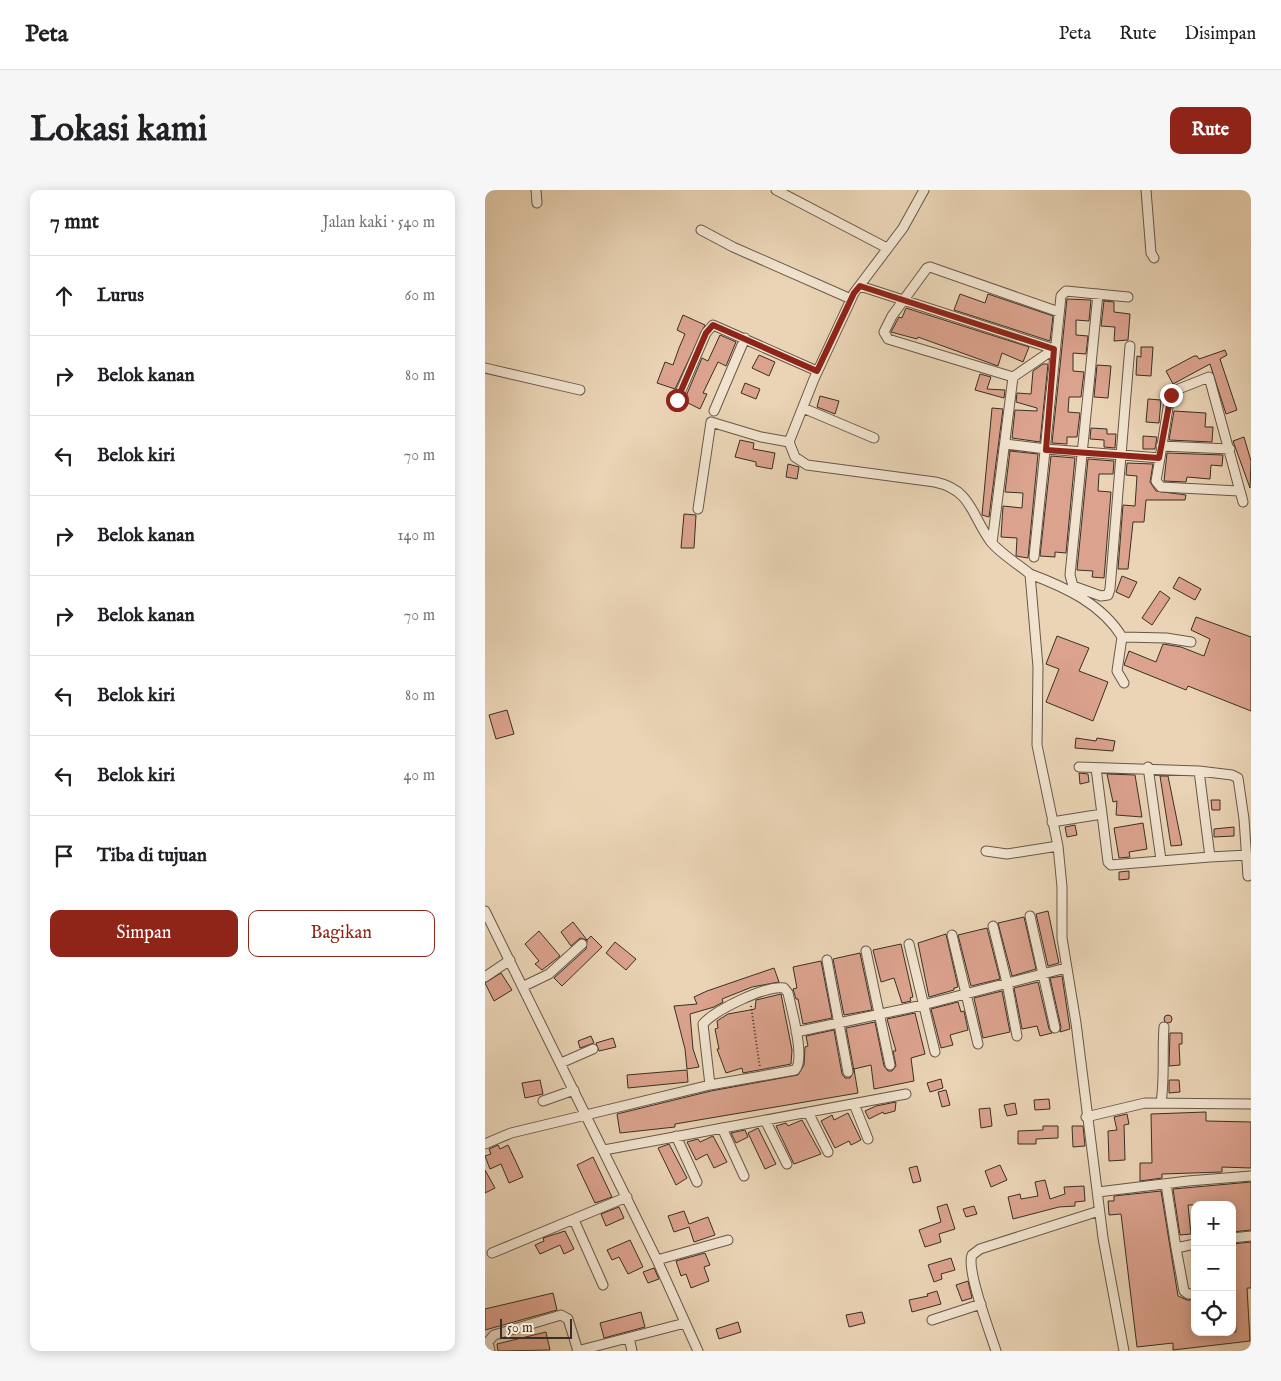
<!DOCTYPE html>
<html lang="id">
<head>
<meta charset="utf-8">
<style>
  :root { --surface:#fff; --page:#f6f6f6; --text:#202124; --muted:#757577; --line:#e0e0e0; --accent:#8f2418 }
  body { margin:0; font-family:"IM FELL English",serif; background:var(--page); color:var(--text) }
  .controls { position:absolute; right:15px; bottom:15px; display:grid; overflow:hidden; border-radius:10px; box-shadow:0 2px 12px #0003 }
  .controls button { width:45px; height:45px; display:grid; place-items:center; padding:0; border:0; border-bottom:1px solid var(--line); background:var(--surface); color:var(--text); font:25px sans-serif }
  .scale { position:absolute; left:15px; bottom:12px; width:72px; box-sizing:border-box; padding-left:5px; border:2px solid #3a2f24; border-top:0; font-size:14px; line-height:18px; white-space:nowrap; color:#3a2f24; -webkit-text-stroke:4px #f1e3cf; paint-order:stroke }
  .stop { position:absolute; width:15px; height:15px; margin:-11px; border:4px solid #8f2418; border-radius:50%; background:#fff }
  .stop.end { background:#8f2418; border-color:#fff; box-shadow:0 1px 5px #0008 }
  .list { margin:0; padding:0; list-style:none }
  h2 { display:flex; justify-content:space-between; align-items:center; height:65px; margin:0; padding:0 20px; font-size:21px }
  h2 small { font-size:16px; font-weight:400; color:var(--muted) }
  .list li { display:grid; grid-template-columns:32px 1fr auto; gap:15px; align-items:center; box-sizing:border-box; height:80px; padding:0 20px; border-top:1px solid var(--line) }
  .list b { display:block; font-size:19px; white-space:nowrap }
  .list em { font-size:16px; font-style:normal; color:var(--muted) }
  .actions { display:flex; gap:10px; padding:15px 20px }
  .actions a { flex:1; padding:11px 0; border:1px solid var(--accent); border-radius:10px; text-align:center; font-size:18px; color:var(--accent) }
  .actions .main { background:var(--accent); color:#fff }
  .icon { flex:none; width:28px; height:28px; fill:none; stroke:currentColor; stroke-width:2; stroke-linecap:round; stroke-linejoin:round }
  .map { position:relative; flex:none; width:766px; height:1161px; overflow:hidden; border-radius:10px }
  header { display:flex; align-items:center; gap:30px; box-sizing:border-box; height:70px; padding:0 25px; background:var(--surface); border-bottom:1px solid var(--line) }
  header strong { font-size:24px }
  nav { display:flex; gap:28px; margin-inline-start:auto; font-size:18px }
  .intro { display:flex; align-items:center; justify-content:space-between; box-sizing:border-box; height:120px; padding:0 30px }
  h1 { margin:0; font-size:35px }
  .button { padding:12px 22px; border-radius:10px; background:var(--accent); color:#fff; font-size:18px; font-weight:700 }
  main { display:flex; gap:30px; padding:0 30px }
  aside { flex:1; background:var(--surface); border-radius:10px; box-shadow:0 2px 12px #0003 }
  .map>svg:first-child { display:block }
</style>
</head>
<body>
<header>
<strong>Peta</strong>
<nav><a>Peta</a><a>Rute</a><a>Disimpan</a></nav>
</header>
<div class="intro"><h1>Lokasi kami</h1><a class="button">Rute</a></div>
<main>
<aside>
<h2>7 mnt<small>Jalan kaki · 540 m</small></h2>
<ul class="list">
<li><svg class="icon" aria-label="ahead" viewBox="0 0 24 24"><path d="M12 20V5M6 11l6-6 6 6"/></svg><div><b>Lurus</b></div><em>60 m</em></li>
<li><svg class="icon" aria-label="right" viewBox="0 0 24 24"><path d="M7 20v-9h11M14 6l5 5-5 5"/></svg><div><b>Belok kanan</b></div><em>80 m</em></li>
<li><svg class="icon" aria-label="left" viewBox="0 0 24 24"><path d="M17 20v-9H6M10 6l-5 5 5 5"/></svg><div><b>Belok kiri</b></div><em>70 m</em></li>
<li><svg class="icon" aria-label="right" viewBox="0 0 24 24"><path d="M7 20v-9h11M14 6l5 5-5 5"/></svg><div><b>Belok kanan</b></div><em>140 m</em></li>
<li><svg class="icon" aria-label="right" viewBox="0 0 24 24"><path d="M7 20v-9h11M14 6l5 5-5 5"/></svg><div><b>Belok kanan</b></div><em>70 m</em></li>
<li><svg class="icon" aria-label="left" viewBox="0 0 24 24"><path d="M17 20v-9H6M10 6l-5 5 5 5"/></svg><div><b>Belok kiri</b></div><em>80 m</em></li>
<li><svg class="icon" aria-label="left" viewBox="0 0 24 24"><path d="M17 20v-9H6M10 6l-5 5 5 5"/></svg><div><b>Belok kiri</b></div><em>40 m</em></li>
<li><svg class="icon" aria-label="arrive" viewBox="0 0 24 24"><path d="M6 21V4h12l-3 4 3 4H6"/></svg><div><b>Tiba di tujuan</b></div></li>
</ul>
<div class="actions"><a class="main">Simpan</a><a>Bagikan</a></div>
</aside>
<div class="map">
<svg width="766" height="1161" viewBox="0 0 766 1161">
  <rect width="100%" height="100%" fill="#ead4b5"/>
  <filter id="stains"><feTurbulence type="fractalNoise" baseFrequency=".004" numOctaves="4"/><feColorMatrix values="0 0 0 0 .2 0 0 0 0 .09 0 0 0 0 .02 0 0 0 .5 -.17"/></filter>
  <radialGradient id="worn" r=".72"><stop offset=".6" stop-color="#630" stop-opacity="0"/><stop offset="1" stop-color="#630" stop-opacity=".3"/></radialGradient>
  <path fill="#dba28d" stroke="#3a2f24" d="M475,104l25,9 3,-9 65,22 -3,25 -96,-31z
    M582,109l24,1 -2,21 -13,-1v15l12,1 -2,18 -13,-1v18l11,1 -3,25h-12l-1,15 12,1 -3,24h-10v7l-15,-1z
    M619,111l10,1v10l16,2 -2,26 -14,1 1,-14 -14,-1z
    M421,118l123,39 -6,15 -21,-9 -4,13 -80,-29 -1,2 -26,-7 8,-15 3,1z
    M198,125l22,10 -30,64 -18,-6 8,-21 8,3 6,-17 6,-14 -8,-4z
    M235,145l16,7 -10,24 -8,-4 -15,31 4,1 -7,15 -16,-8 18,-43 6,3z
    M656,157h12l-2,29 -15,-1 1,-19 4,1z
    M740,160l2,5 -7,4 17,51 -11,4 -16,-50 -37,20 -7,-13 28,-15h3l2,3z
    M274,165l16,7 -6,14 -17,-8z
    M558,174h5l-8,78 -28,-4 3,-28 22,1v-3l-21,-6 1,-9 14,1 2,-23z
    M612,175l14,1 -3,32 -14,-1z
    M495,184l11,3 -4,12 18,1 -1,8 -29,-8z
    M260,193l15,6 -4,10 -15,-6z
    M335,206l19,5 -4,13 -18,-7z
    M663,209l13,1 -2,23 -13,-1z
    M507,218l11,1 -14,108 -7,-2z
    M689,221l32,2 -1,14h8l-1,15 -43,-2z
    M606,238l16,1v5h9l-1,14 -11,-1v-7l-14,-1z
    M658,246l14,1 -2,12h-12z
    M759,247l7,24 -1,27 -17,-47z
    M255,250l14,3 -1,6 22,4 -3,16 -16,-3v-4l-21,-5z
    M525,261l28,3 -10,104 -12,-2 1,-18 -16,-1 2,-31 19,2 1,-15 -18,-1z
    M682,263l56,2 -1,11 -11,-1 -1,14 -23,-2 -1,5 -22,-1z
    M566,266l24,2 -9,95 -11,-1v5l-15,-1z
    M603,269l26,2 -1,13h-14l-1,17 13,1 -7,86 -12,-1 1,-6 -16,-1z
    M642,273l26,1 -3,18 6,9 30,4 -1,5h-39l-2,22h-11l-5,47h-10l5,-64 12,1 2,-30 -11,-1z
    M303,274l11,3 -2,12 -11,-2z
    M199,324l12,1 -2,33h-13z
    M637,386l15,6 -8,16 -13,-6z
    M694,387l22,12 -6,11 -22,-12z
    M675,401l10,7 -18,27 -10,-7z
    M711,427l55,20v74l-63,-25 -2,4 -62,-25 5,-14 27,11 7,-18 18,3 23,9 6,-17 -19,-9z
    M572,446l32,12 -10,23 29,11 -15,39 -47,-19 13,-33 -13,-5z
    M22,520l7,24 -18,5 -7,-24z
    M591,548l20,3 1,-3 18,3 -2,10 -38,-3z
    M594,583l9,1 1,8 -9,2z
    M622,584l28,1 7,42 -26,-2 1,-14 -4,1z
    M675,586h8l14,69 -11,1z
    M726,610h9v10h-8z
    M658,633l4,26 -18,3 1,5 -11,1 -5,-30z
    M590,635l2,10 -10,2 -2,-10z
    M749,637v9l-20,1v-8z
    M644,681v8l-10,1v-8z
    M563,721l11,52 -11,3 -12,-52z
    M539,727l12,52 -24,7 -14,-53z
    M88,732l14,18 -7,-2 -9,8 -10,-14z
    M502,738l13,51 -29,7 -13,-51z
    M54,741l21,25 -18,14 -7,-6 4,-3 -14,-17z
    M461,744l12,53 -4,1v2l-25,7 -11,-54z
    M106,746l11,11 -40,39 -8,-8 32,-29 1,-9z
    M130,752l21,17 -10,11 -20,-17z
    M416,754l12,53 -3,1 1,3 -9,2 -8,-25 -13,4 -8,-32z
    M375,763l12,57 -28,5 -11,-56z
    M336,771l11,57 -29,6 -5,-25h-2l-3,-10 4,-1 -4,-21z
    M289,778l5,14 -27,5 -30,12 1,3 -9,5 -24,7 3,35 6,18 -12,2 -2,-20 -11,-43 23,-2 -3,-7 13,-6z
    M16,783l11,17 -18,11 -9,-18z
    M577,786l8,53 -10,3 1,-5 -11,-49z
    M553,792l11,47 3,4 -12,3 -3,-10 -15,3 -8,-41z
    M517,801l8,41 -27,6 -9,-40z
    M296,804l11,56 -1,14 -48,9 -1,-5 -16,5 -9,-24h2l-4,-20 3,-1 -1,-7 11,-7 27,-5 1,-9z
    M473,812l3,10 3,-1 4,19 -18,5 3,10 -12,3 -10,-39z
    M430,823l10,41 -14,4 3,23 -40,8 -3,-24 -17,4 4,24 -183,31v3l-55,6 -3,-19 94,-23 87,-16 6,-10 1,-18 3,-1 -2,-10 28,-6 8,44 3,4h5l4,-7 -8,-43 29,-6 9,44 4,5h4l4,-5 -3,-15h3l-9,-32z
    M679 829a4 4 0 1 1 8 0a4 4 0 1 1-8 0Z
    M685,843h12v11h-3l1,21 -11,1z
    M106,846l3,7 -14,5 -2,-7z
    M128,848l3,9 -17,4 -3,-8z
    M202,880l1,12 -60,6 -1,-13z
    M456,889l2,9 -13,4 -3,-9z
    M55,890l3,14 -18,4 -3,-15z
    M684,890h10l1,12 -11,1z
    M461,900l4,15 -8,2 -4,-15z
    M564,909l1,10 -15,1 -1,-10z
    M411,912l-1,9 -11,3 -1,-2 -14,7 -4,-8 11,-5z
    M530,913l2,11 -10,2 -3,-11z
    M505,918l2,18 -11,2 -2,-19z
    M721,922v9l45,1v46l-29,-1v5l-60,2v4l-22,3v-18h12l-1,-49z
    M363,923l13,27 -10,5 -2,-4 -14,7 -14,-27 11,-6 2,5z
    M642,924l2,10 -5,1 1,35 -16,1 -1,-30 9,-1 -3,-13z
    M317,930l19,34 -27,10 -18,-38 10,-3 2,3z
    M558,936h15v12l-22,1v5h-18v-13l25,-1z
    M587,936h11l2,20 -12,1z
    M273,938l18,36 -11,5 -17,-36z
    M260,940l3,7 -12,6 -5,-10z
    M228,946l14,26 -13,6 -7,-14 -11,6 -9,-18 11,-3 2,3z
    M184,954l18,34 -11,7 -18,-37z
    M13,955l2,4 8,-4 15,32 -14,6 -8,-19 -11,5 -5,-13 6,-2 -2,-5z
    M108,967l19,40 -17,6 -18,-38z
    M515,975l7,15 -16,7 -6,-16z
    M432,976l4,15 -8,2 -4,-15z
    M0,980l10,18 -10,5z
    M560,990l5,19 15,-5 -1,-7 20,-1 1,15 -10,1v4l-16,1 -46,12 -5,-22 12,-3 1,5 17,-3 -3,-14z
    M766,992v48l-19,2v-27h-44l3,29 -11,1 -7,-46z
    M676,1001l17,105 9,4h8v32h41l-4,-88 19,-2v46h-4l3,53 -77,9v-7l-36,4 -16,-133 -12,1 -1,-14h6v-5z
    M462,1014l8,25 -16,5 2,8 -16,5 -6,-17 22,-8 -4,-15z
    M489,1016l3,8 -11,3 -3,-8z
    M134,1017l5,11 -18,8 -5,-12z
    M199,1021l5,13 19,-7 7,18 -21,7 -5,-15 -15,5 -6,-16z
    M80,1041l9,18 -10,5 -4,-9 -20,9 -5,-9 9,-4 -1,-3z
    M145,1050l13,27 -15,7 -9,-17 -7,3 -5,-10z
    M220,1063l5,12 -6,2 5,14 -18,7 -5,-14 -5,2 -5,-15z
    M466,1068l4,12 -14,4 1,5 -8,3 -6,-17z
    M169,1078l5,11 -11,4 -5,-11z
    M483,1091l4,17 -10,3 -6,-16z
    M452,1101l4,13 -29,8 -3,-12 19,-4 -1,-2z
    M68,1103l4,17 -72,20v-21z
    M156,1122l4,15 -41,11 -4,-15z
    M377,1122l3,11 -16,4 -3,-12z
    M253,1132l3,10 -22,7 -3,-10z
    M61,1142l4,18 -52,1 -1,-7z"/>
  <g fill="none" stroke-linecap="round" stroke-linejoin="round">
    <defs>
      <path id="minor" d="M51,0l1,13
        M291,0l111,58
        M439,0l-21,38 -49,65 -40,86 -25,63 6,15 12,8 128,17c37,8 36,33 56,60 10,12 27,22 39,32l8,93 -1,78 21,101 4,41v51l14,85 27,215 21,113
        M661,0l5,63 3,5
        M216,40l32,17 118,52
        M375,96l194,63
        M613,104l-28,281 3,11 28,10 7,-1 2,-6 20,-243
        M569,159l-41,28 -125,-38 -4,-7 8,-16 35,-48 3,-1 129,45
        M0,178l95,22
        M192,210l29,-67 7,-8 104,46
        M318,218l71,30
        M229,221l31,-73
        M520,254l41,5 114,9 -4,23 5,6 78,4
        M676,256l69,3
        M675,268l10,-63 6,-5 33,-13 34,125
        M213,319l13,-87 50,15 28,5
        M507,353l21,-166
        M549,367l27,-261 5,-5 62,6
        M545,384c35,13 72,30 92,63l-5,34 7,12
        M637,447l44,1 25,4
        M594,577l120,4 11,86 -99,8 -3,-3 -6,-48
        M663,577l13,93
        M714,581l33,4 6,3 6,41 4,57
        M567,632l50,-8 -6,-46
        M501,661l21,3 51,-8
        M725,667l37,-2
        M0,721l172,349 41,91
        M545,726l25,112
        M508,736l14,57 10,53
        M467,745l26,109
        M424,754l26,108
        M381,761l24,114
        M342,770l21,112
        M0,787l25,-17
        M39,796l25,-12 33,-30
        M311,842l127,-27 143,-37
        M76,873l32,-14
        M58,911l31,-11
        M676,913c4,-26 1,-50 3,-76
        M369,914l14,35
        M323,922l20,40
        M601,927l59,-14 106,1
        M280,930l22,44
        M237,938l22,48
        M191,946l21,46
        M0,954l26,-11 50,-12 149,-36 85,-15c11,-11 -4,-62 -7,-77l-4,-5c-18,-3 -69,22 -81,36l7,61
        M119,960l302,-56
        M681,994l10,64 19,-4
        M613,1002l90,-11 63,-5
        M89,1030l29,65
        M747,1048l19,-2
        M691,1058l8,43 4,3h7
        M7,1063l135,-56
        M172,1070l71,-20
        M447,1130l49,-16
        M144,1148l3,13
        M5,1161l-2,-9 6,-7 67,-20 7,4 10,32
        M92,1161l108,-28
        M511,1161c-6,-19 -30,-81 -24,-96l8,-6 119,-38"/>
    </defs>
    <use href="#minor" stroke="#665848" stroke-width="11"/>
    <path stroke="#3a2f24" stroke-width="2" stroke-dasharray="1 2.5" stroke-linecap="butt" d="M266,816l9,62"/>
    <use href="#minor" stroke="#f1e3cf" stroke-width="9"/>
  </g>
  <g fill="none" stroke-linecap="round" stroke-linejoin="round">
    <path stroke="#8f2418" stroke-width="6" d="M192,210l29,-67 7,-8 104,46 37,-78 6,-7 194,63 -8,101 113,8 12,-63"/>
  </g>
  <rect width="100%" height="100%" filter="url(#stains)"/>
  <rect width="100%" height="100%" fill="url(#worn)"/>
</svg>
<div class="controls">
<button>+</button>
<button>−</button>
<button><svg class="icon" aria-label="locate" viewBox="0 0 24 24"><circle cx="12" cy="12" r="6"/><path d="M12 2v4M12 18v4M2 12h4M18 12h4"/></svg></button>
</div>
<div class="scale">50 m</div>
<div class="stop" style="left:192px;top:210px"></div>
<div class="stop end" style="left:686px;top:205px"></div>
</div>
</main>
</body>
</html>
